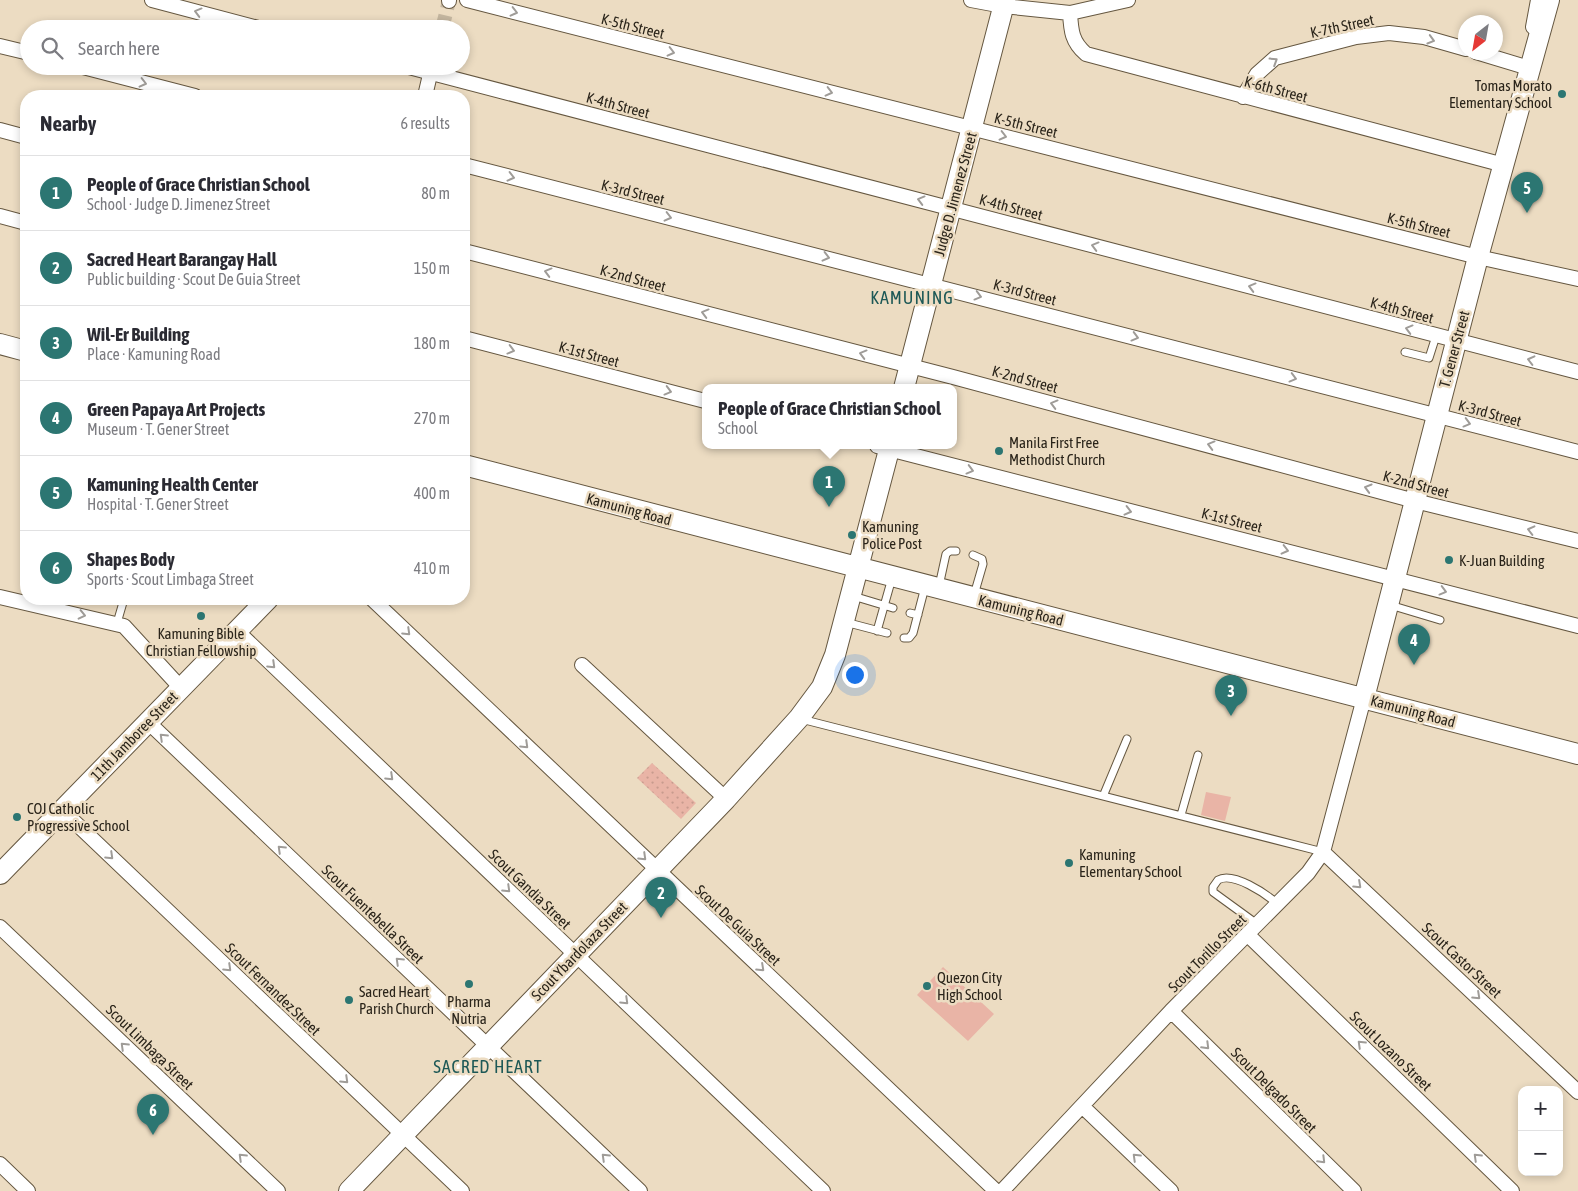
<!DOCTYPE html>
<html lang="en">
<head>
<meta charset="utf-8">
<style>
  :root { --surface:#fff; --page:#f7f7f7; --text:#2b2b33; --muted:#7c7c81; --line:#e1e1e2; --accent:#2c7672 }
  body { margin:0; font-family:"Asap Condensed",sans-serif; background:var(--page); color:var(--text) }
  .controls { position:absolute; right:15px; bottom:15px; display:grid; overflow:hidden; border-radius:10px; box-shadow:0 2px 8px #0003 }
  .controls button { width:45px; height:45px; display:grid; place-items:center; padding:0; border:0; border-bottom:1px solid var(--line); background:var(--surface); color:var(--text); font:25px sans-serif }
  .compass { position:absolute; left:1458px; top:15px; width:45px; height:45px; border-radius:50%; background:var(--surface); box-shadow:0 2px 8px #0003; rotate:211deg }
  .you { position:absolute; left:854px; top:674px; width:18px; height:18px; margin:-12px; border:4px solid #fff; border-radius:50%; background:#1a73e8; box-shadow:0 0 0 8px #1a73e833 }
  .badge { display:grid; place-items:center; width:32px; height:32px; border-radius:50%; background:var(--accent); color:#fff; font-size:16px; font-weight:700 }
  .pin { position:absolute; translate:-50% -41px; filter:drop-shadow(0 1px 2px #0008) }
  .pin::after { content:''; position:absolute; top:26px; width:18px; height:15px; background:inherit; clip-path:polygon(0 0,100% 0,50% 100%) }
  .popup { position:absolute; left:702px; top:384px; width:255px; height:65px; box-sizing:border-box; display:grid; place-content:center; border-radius:10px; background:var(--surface); filter:drop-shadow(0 1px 4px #0005); font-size:16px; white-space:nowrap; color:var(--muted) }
  .popup b { font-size:19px; color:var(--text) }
  .popup::after { content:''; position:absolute; left:50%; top:100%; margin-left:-10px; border:10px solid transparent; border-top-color:var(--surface) }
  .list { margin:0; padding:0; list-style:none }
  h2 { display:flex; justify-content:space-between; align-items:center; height:65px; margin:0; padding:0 20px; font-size:21px }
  h2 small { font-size:16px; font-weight:400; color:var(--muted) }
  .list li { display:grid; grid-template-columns:32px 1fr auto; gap:15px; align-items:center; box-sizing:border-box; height:75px; padding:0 20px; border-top:1px solid var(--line) }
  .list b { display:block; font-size:19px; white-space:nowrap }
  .list p { margin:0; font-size:16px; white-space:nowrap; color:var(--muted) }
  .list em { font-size:16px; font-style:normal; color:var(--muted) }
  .icon { flex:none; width:28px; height:28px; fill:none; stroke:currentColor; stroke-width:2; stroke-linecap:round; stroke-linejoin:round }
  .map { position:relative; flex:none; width:1578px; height:1191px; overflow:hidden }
  .search { position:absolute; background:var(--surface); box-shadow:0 2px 8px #0003; left:20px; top:20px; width:450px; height:55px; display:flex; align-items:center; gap:12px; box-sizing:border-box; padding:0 18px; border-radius:28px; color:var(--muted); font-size:19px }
  .panel { position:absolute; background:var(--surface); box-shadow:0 2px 8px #0003; left:20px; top:90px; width:450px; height:515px; border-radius:20px }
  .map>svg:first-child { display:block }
</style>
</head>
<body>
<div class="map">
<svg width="1578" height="1191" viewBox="0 0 1578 1191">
  <defs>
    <pattern id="grass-dots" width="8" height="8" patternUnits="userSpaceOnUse" patternTransform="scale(1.25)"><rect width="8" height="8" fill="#e9b4a6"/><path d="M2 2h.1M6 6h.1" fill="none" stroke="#c89b8e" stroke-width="1.8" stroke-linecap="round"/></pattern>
  </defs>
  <rect width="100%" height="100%" fill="#ecdcc2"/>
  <path fill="url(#grass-dots)" d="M652,763l44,40 -15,16 -44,-41z"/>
  <path fill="#e9b4a6" d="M1206,792l25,5 -6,24 -24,-6z
    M943,967l51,47 -26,27 -51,-46z"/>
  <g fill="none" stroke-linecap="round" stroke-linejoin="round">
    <path stroke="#c5b7a0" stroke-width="14" stroke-dasharray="14 7" stroke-linecap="butt" d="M442,29l7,-28"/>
    <defs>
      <path id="lane" d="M1405,352l24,6 7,-22
        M973,555l9,4 1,5 -9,31
        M939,586l7,-32 4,-3h6
        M853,596l40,12
        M1390,605l50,15
        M910,613l8,2
        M845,622l42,11
        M117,623l7,-24
        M877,631l15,-53
        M904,638h5l4,-5 12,-46
        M801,719l522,133
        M1104,794l23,-55
        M1181,815l17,-60
        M1257,924l-44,-32v-5l5,-7c15,-9 48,14 60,24"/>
      <path id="street" d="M152,0l110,29
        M467,0l1011,257 100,22
        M971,0l32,6 67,7 58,-13
        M449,1v-1
        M1070,13c1,18 2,29 16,41l418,111
        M1533,27l5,-27
        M0,46l29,7
        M1476,52l56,17
        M79,66l116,30
        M405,66l1173,306
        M425,96l7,-30
        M1243,97l14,-23 18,-16 81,-21 33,-4 35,4 42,12
        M0,130l26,7
        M464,165l1114,287
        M0,216l26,7
        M464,251l489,126 462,124 163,40
        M464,338l241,63
        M877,446l701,180
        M0,597l124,29 57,62
        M372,599l624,592
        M237,631l586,560
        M582,665l144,134
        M148,722l492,469
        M62,810l400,381
        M1323,852l255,240
        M0,927l278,264
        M1248,935l264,256
        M1171,1011l183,180
        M1082,1106l89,85
        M0,1164l28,27
        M1002,1191l169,-180 137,-138 15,-21 41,-154"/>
      <path id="secondary" d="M0,344l26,7
        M904,388l101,-388
        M464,465l1114,289
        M1364,698l114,-441 71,-257
        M0,874l268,-275
        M349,1191l377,-392 73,-81 23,-31 13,-32 55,-209"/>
    </defs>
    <use href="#lane" stroke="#655740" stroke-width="9"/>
    <use href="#street" stroke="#655740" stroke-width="16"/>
    <use href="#secondary" stroke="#655740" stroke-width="22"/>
    <use href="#lane" stroke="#fff" stroke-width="7"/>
    <use href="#street" stroke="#fff" stroke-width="14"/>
    <use href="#secondary" stroke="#fff" stroke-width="20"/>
  </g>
  <defs><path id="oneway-chevron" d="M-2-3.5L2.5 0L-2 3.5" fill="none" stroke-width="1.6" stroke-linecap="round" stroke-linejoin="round" transform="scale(1.25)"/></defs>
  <g stroke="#9f9c98">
    <use href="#oneway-chevron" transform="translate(198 12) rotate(-165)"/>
    <use href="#oneway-chevron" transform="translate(514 12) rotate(14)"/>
    <use href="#oneway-chevron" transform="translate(1431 40) rotate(16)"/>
    <use href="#oneway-chevron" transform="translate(671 52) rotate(14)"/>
    <use href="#oneway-chevron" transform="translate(1274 61) rotate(-32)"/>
    <use href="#oneway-chevron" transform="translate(143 83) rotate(14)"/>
    <use href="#oneway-chevron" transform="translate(829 92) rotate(14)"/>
    <use href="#oneway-chevron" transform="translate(1003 136) rotate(14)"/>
    <use href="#oneway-chevron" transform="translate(511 177) rotate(14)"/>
    <use href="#oneway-chevron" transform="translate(921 200) rotate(-165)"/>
    <use href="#oneway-chevron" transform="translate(668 217) rotate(14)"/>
    <use href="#oneway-chevron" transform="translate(1095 246) rotate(-165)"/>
    <use href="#oneway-chevron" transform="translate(826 257) rotate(14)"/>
    <use href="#oneway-chevron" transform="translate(548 272) rotate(-165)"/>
    <use href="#oneway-chevron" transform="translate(1252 287) rotate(-165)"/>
    <use href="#oneway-chevron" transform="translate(978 296) rotate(15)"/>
    <use href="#oneway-chevron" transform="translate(705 313) rotate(-165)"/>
    <use href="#oneway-chevron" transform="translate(1409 329) rotate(-165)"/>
    <use href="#oneway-chevron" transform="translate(1135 337) rotate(15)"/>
    <use href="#oneway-chevron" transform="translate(511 350) rotate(15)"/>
    <use href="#oneway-chevron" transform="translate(863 354) rotate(-165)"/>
    <use href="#oneway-chevron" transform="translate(1531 360) rotate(-166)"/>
    <use href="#oneway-chevron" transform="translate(1293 378) rotate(15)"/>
    <use href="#oneway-chevron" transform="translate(668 391) rotate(15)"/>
    <use href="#oneway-chevron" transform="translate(1054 404) rotate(-165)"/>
    <use href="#oneway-chevron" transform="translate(1467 423) rotate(15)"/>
    <use href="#oneway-chevron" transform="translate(1211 445) rotate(-165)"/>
    <use href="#oneway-chevron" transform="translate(970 470) rotate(15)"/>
    <use href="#oneway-chevron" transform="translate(1368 488) rotate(-164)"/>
    <use href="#oneway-chevron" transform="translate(1128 511) rotate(14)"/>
    <use href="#oneway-chevron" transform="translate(1531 530) rotate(-166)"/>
    <use href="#oneway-chevron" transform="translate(1285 550) rotate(14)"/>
    <use href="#oneway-chevron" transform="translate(1443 591) rotate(15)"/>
    <use href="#oneway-chevron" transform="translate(82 615) rotate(13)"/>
    <use href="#oneway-chevron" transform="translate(407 632) rotate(44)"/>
    <use href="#oneway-chevron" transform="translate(272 665) rotate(44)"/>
    <use href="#oneway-chevron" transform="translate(163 737) rotate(-136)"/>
    <use href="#oneway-chevron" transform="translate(525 745) rotate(44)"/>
    <use href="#oneway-chevron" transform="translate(390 777) rotate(44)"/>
    <use href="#oneway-chevron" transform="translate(281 849) rotate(-136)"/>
    <use href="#oneway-chevron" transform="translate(110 856) rotate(44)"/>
    <use href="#oneway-chevron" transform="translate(643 857) rotate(44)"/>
    <use href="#oneway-chevron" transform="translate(1358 885) rotate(43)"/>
    <use href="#oneway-chevron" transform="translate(507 889) rotate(44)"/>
    <use href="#oneway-chevron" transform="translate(399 961) rotate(-136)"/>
    <use href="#oneway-chevron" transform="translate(228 968) rotate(44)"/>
    <use href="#oneway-chevron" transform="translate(761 968) rotate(43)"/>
    <use href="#oneway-chevron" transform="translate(1477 996) rotate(43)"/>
    <use href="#oneway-chevron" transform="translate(625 1001) rotate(44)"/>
    <use href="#oneway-chevron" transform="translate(1361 1044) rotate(-136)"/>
    <use href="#oneway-chevron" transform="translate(124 1046) rotate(-136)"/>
    <use href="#oneway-chevron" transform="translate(1206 1046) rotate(45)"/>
    <use href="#oneway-chevron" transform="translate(345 1080) rotate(44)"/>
    <use href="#oneway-chevron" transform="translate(242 1157) rotate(-136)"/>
    <use href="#oneway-chevron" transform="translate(605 1157) rotate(-136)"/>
    <use href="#oneway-chevron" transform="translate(1136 1157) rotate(-136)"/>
    <use href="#oneway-chevron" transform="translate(1477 1157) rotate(-136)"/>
    <use href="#oneway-chevron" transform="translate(1322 1160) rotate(45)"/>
  </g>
  <g fill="#2c7672" stroke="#ecdcc2" stroke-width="2">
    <circle cx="1562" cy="94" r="5"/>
    <circle cx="999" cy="451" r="5"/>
    <circle cx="852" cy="535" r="5"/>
    <circle cx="1449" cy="560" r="5"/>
    <circle cx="201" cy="616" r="5"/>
    <circle cx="17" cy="817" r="5"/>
    <circle cx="1069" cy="863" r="5"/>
    <circle cx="469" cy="984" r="5"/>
    <circle cx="927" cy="986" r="5"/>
    <circle cx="349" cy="1000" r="5"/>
  </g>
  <g text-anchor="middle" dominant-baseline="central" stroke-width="5" stroke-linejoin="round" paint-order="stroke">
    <g font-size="15" fill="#2a241a" stroke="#ecdcc2">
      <text transform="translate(633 26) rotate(14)">K-5th Street</text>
      <text transform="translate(1342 26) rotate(-12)">K-7th Street</text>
      <text transform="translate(1276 89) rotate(15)">K-6th Street</text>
      <text transform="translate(618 105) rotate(15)">K-4th Street</text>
      <text transform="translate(1026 125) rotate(14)">K-5th Street</text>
      <text transform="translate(633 192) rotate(14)">K-3rd Street</text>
      <text transform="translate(955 194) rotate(-75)">Judge D. Jimenez Street</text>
      <text transform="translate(1011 207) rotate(15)">K-4th Street</text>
      <text transform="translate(1419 225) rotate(14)">K-5th Street</text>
      <text transform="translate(633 278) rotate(15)">K-2nd Street</text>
      <text transform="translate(1025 292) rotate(15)">K-3rd Street</text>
      <text transform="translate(1402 310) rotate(15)">K-4th Street</text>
      <text transform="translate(1454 349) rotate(-75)">T. Gener Street</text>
      <text transform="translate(589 354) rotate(15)">K-1st Street</text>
      <text transform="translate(1025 379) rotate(15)">K-2nd Street</text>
      <text transform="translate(1490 413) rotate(15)">K-3rd Street</text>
      <text transform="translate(1416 484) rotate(15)">K-2nd Street</text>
      <text transform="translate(629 509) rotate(15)">Kamuning Road</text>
      <text transform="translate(1232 520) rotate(14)">K-1st Street</text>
      <text transform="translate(1021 610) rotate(14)">Kamuning Road</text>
      <text transform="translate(1413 711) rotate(15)">Kamuning Road</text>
      <text transform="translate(134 736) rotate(-46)">11th Jamboree Street</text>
      <text transform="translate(530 889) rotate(44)">Scout Gandia Street</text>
      <text transform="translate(373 914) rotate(44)">Scout Fuentebella Street</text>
      <text transform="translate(738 925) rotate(43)">Scout De Guia Street</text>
      <text transform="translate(579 951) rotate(-46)">Scout Ybardolaza Street</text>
      <text transform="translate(1207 953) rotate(-45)">Scout Torillo Street</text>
      <text transform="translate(1462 960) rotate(43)">Scout Castor Street</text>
      <text transform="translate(273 989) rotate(44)">Scout Fernandez Street</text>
      <text transform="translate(150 1047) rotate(44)">Scout Limbaga Street</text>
      <text transform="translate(1391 1051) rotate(44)">Scout Lozano Street</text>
      <text transform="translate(1274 1090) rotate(45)">Scout Delgado Street</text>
    </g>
    <g font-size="15" fill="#2a241a" stroke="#ecdcc2" text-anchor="start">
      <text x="1552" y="85" text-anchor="end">Tomas Morato<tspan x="1552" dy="17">Elementary School</tspan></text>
      <text x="1009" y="442">Manila First Free<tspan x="1009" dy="17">Methodist Church</tspan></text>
      <text x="862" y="526">Kamuning<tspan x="862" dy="17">Police Post</tspan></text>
      <text x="1459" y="560">K-Juan Building</text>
      <text x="201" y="633" text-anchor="middle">Kamuning Bible<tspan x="201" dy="17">Christian Fellowship</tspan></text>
      <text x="27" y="808">COJ Catholic<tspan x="27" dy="17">Progressive School</tspan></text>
      <text x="1079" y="854">Kamuning<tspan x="1079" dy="17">Elementary School</tspan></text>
      <text x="937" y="977">Quezon City<tspan x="937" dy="17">High School</tspan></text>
      <text x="359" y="991">Sacred Heart<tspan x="359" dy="17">Parish Church</tspan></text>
      <text x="469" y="1001" text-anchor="middle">Pharma<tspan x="469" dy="17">Nutria</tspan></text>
    </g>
    <g font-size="18" letter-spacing="1" fill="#1d5856" stroke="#ecdcc2">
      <text x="912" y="297">KAMUNING</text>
      <text x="488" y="1066">SACRED HEART</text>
    </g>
  </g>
</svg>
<div class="controls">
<button>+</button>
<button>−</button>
</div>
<svg class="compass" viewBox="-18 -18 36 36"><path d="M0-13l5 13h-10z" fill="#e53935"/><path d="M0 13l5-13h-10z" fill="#7c7c81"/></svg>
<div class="you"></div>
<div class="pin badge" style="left:829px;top:507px">1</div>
<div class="popup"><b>People of Grace Christian School</b>School</div>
<div class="pin badge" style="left:661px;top:918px">2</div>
<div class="pin badge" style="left:1231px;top:716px">3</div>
<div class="pin badge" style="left:1414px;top:665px">4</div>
<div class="pin badge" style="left:1527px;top:213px">5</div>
<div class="pin badge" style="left:153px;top:1135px">6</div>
<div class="search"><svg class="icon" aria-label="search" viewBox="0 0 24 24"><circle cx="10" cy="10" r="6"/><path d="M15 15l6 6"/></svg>Search here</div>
<section class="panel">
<h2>Nearby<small>6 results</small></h2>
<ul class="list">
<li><span class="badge">1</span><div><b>People of Grace Christian School</b><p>School · Judge D. Jimenez Street</p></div><em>80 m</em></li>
<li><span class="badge">2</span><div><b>Sacred Heart Barangay Hall</b><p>Public building · Scout De Guia Street</p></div><em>150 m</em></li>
<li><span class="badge">3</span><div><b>Wil-Er Building</b><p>Place · Kamuning Road</p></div><em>180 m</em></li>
<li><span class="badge">4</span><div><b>Green Papaya Art Projects</b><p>Museum · T. Gener Street</p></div><em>270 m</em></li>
<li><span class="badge">5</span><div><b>Kamuning Health Center</b><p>Hospital · T. Gener Street</p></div><em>400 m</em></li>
<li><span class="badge">6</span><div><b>Shapes Body</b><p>Sports · Scout Limbaga Street</p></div><em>410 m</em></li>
</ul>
</section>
</div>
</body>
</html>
